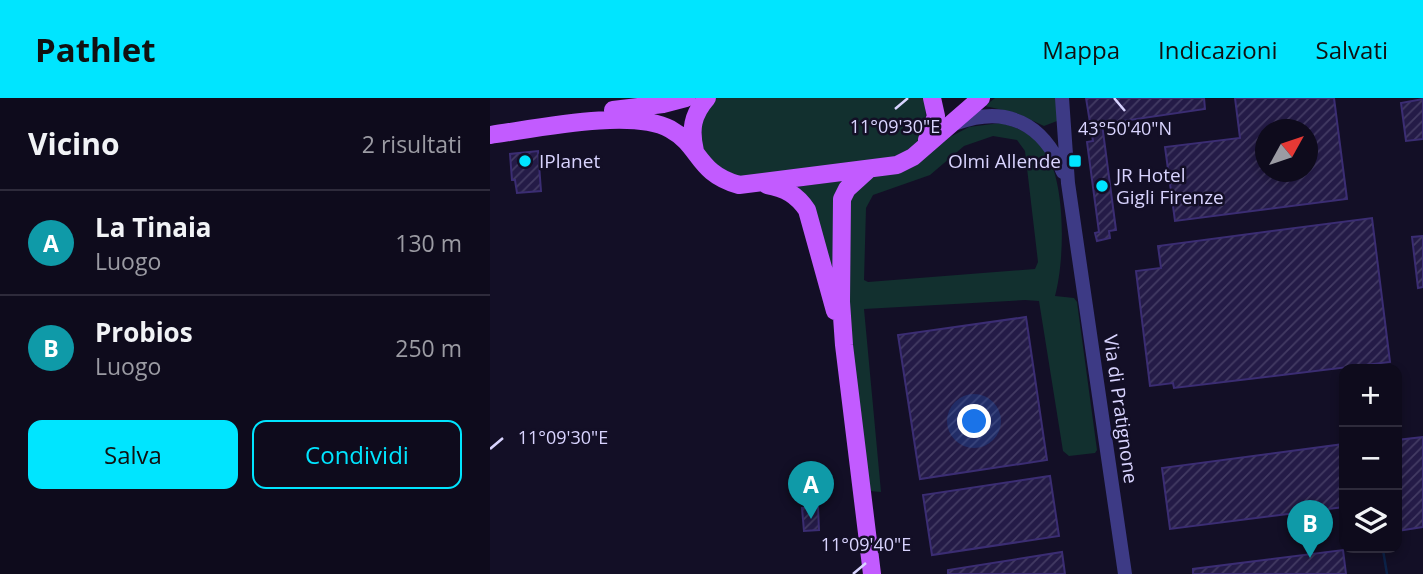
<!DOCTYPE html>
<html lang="it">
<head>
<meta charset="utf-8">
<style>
  :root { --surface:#0e0b1c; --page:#1c1929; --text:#f1f3f6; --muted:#9b9ba3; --line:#2e2b3b; --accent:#00e5ff }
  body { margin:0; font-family:"Open Sans",sans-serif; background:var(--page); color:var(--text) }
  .controls { position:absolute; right:21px; bottom:21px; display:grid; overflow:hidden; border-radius:14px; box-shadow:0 4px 10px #0003 }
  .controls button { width:63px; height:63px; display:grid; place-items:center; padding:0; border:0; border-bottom:2px solid var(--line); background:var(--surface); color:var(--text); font:35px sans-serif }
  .compass { position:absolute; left:765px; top:21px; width:63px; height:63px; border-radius:50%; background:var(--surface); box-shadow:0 4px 10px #0003; rotate:50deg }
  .you { position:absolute; left:485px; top:324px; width:24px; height:24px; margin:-18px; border:5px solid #fff; border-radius:50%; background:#1a73e8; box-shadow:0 0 0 10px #1a73e833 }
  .badge { display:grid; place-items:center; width:46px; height:46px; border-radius:50%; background:var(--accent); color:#fff; font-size:23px; font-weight:700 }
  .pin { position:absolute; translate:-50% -58px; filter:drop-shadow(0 2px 4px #0008) }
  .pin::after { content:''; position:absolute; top:37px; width:24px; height:21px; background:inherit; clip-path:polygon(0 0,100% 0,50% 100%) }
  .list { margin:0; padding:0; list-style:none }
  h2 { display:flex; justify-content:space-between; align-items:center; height:91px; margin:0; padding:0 28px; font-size:30px }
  h2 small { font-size:23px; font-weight:400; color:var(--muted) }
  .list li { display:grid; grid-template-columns:46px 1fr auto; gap:21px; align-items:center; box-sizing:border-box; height:105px; padding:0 28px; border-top:2px solid var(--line) }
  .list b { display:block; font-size:26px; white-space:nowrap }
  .list p { margin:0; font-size:23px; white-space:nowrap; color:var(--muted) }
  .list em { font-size:23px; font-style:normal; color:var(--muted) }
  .actions { display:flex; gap:14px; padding:21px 28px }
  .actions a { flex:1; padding:16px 0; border:2px solid var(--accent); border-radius:14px; text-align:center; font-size:24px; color:var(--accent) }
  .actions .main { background:var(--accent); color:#111 }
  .icon { flex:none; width:38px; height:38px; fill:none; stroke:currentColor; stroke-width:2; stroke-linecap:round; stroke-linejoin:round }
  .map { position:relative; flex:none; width:933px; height:476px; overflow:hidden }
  header { display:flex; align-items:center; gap:42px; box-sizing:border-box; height:98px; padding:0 35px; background:var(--accent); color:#111 }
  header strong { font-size:33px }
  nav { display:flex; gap:38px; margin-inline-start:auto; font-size:24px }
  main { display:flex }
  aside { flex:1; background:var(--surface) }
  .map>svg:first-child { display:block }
</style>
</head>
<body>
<header>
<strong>Pathlet</strong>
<nav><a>Mappa</a><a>Indicazioni</a><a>Salvati</a></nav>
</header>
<main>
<aside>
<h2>Vicino<small>2 risultati</small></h2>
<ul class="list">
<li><span class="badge" style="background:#0f9aa8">A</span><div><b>La Tinaia</b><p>Luogo</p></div><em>130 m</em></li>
<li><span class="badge" style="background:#0f9aa8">B</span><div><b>Probios</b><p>Luogo</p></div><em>250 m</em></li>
</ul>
<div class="actions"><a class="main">Salva</a><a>Condividi</a></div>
</aside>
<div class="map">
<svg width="933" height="476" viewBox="0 0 933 476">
  <defs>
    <pattern id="building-hatch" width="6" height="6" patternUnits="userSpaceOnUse" patternTransform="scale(1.75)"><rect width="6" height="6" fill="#241b47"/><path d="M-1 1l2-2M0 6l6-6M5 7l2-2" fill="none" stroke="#433b63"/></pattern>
  </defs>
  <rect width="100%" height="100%" fill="#130f26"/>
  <path fill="#12302f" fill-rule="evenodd" d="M226,0h208c5,29 0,45 -27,59l-158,20 -28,-14 -9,-16 -1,-26 8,-16z
    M505,0h62v23l-13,5 -28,-13 -31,-7z
    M510,25c18,4 35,12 45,28 21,32 20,108 10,145l19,2 3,4 20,148 -2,3 -26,3 -6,-5 -24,-150 -14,-1 -161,9 17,183 -11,-1 -23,-181v-110l19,-22 43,-9 41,-32 19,-10zM503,38l24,4 8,11 13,111 -3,7 -167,13 -4,-2 2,-72 7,-13 57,-20 34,-29z
    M359,82l-11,124 -42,-117z"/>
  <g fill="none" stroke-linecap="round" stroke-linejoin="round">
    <path stroke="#0c2248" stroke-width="2.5" d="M893,452l4,24"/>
  </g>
  <path fill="url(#building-hatch)" stroke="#3b2d73" stroke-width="2" fill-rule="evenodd" d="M596,0h118l1,11 -103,15 14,106 -7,1 1,7 -13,3 -2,-8 4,-1 -12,-90 6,-1z
    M745,0h99l13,101 -172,22 -10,-74 75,-9zM775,32h42v42h-42z
    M933,1v40l-17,2 -5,-38z
    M48,53l3,40 -24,2 -2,-13h-3l-2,-26z
    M882,120l18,144 -216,26 -1,-5 -23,3 -14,-115 25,-3 -3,-22z
    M933,138v51l-5,1 -6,-51z
    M536,219l21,143 -127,19 -22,-144z
    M933,339v90l-26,4v-91z
    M854,346v63l-174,22 -8,-61z
    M560,378l9,60 -127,19 -9,-60z
    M328,409l1,23 -15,1 -2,-23z
    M853,452l3,24h-153v-5z
    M572,454l3,22h-117v-4z"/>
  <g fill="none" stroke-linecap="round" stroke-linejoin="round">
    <path stroke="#3d3a85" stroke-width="14" d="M572,0l6,85 57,391
      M467,25c49,-18 86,0 106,49"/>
    <path stroke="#c25bff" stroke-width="18" d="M123,12l50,-6 23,-6
      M0,37c44,-6 142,-27 180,-6 31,17 26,44 69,56l158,-20 16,-8 68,-59
      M437,42l9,-24 -4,-18
      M205,53c-5,-21 -3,-36 12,-53
      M379,71l-22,20 -5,10 -1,103 3,43 28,229
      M277,87c18,3 30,10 40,25l28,101"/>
  </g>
  <path fill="none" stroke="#d9d4ff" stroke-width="2.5" d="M624,0l11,13M405,11l13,-11M0,351l13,-11M363,476l13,-11"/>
  <g fill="#00e5ff" stroke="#130f26" stroke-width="2.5">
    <circle cx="35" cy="63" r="7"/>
    <rect x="578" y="56" width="14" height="14" rx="3.5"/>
    <circle cx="612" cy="88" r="7"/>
  </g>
  <g text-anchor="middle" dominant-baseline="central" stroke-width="5" stroke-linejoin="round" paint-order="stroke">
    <g font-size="19" fill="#d9d4ff" stroke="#130f26" text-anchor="start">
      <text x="49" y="63">IPlanet</text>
      <text x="571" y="63" text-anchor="end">Olmi Allende</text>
      <text x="626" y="77">JR Hotel<tspan x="626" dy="22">Gigli Firenze</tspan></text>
    </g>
    <g font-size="19" fill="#d9d4ff" stroke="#130f26">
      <text transform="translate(631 311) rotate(82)">Via di Pratignone</text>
    </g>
  </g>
  <g font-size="18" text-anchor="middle" fill="#d9d4ff" stroke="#130f26" stroke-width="5" stroke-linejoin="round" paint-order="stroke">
    <text x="405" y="35">11°09'30"E</text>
    <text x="635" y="37">43°50'40"N</text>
    <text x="73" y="346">11°09'30"E</text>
    <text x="376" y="453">11°09'40"E</text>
  </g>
</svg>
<div class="controls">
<button>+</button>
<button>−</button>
<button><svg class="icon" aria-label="layers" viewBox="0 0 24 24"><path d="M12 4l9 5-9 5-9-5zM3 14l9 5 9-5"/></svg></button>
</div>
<svg class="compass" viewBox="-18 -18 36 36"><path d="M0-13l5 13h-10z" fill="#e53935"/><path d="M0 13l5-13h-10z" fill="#9b9ba3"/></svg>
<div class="you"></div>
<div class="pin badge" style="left:321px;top:421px;background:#0f9aa8">A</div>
<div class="pin badge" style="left:820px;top:460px;background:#0f9aa8">B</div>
</div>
</main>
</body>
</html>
